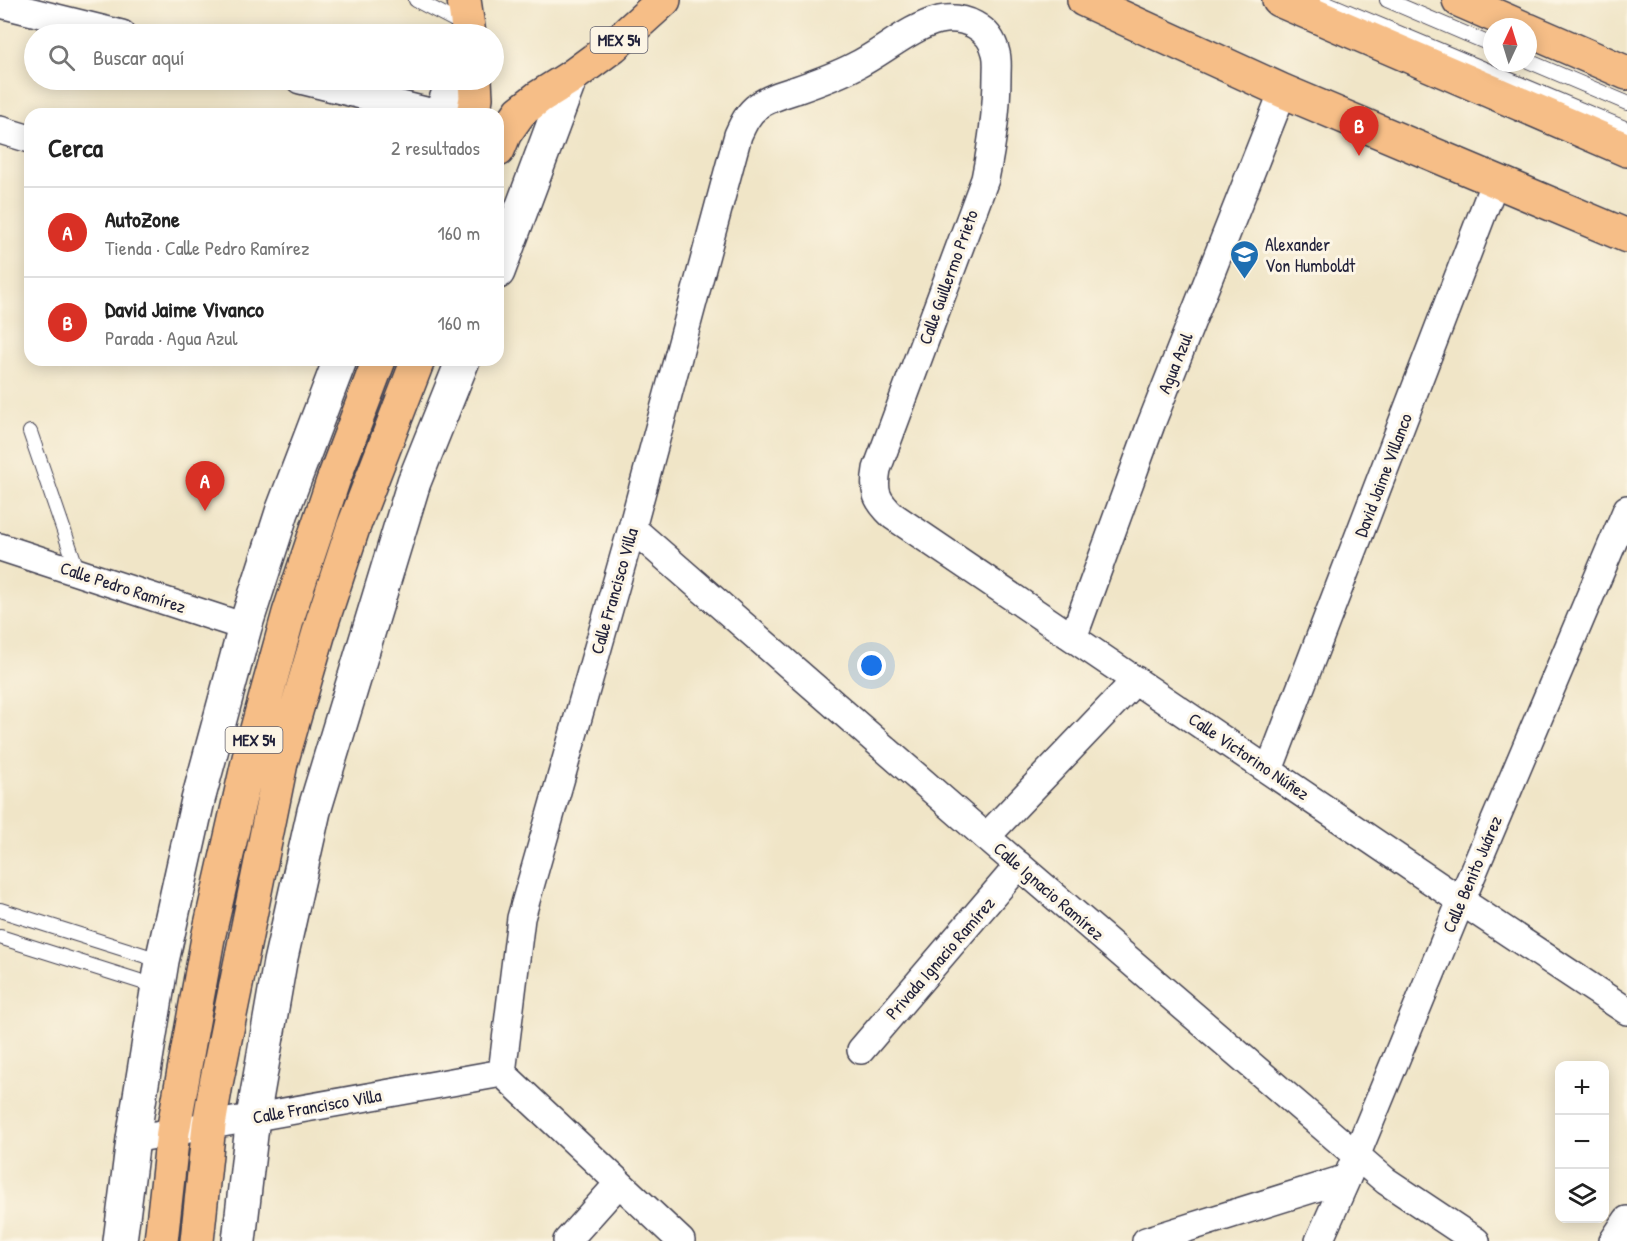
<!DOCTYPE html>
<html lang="es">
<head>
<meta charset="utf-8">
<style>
  :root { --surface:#fff; --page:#f6f6f6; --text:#222; --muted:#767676; --line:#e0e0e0; --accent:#d93025 }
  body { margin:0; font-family:"Patrick Hand",sans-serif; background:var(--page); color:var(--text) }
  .controls { position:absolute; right:18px; bottom:18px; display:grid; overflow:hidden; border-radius:12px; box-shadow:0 3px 15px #0003 }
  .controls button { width:54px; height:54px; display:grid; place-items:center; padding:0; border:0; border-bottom:2px solid var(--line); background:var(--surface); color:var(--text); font:30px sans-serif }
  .compass { position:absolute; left:1483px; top:18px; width:54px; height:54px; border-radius:50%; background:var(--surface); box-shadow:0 3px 15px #0003; rotate:4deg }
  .you { position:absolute; left:872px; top:666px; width:21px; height:21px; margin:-15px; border:4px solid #fff; border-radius:50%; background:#1a73e8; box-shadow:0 0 0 9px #1a73e833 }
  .badge { display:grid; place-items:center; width:39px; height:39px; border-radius:50%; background:var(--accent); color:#fff; font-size:20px; font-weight:700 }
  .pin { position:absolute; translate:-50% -50px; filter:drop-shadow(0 2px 3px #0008) }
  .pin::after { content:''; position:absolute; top:32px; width:21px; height:18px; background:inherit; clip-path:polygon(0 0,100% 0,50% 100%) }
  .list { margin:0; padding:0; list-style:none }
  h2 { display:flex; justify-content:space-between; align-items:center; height:78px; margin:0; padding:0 24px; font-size:26px }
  h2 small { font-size:20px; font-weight:400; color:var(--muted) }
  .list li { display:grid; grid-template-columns:39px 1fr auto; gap:18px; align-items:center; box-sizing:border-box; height:90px; padding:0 24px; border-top:2px solid var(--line) }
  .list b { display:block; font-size:22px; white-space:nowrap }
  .list p { margin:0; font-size:20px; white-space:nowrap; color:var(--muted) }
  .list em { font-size:20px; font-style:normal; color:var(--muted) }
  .icon { flex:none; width:33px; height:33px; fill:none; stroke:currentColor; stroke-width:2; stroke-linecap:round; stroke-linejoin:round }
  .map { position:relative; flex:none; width:1627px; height:1241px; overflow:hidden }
  .search { position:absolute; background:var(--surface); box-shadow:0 3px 15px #0003; left:24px; top:24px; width:480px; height:66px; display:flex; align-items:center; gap:15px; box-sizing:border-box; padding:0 21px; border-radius:33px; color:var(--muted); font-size:22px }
  .panel { position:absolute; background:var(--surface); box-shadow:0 3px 15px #0003; left:24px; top:108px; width:480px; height:258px; border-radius:18px }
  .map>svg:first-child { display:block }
</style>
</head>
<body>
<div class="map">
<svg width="1627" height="1241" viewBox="0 0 1627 1241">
  <rect width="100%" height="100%" fill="#fcf5e5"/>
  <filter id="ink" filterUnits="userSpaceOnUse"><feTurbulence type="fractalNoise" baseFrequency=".0167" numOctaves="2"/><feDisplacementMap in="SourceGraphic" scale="12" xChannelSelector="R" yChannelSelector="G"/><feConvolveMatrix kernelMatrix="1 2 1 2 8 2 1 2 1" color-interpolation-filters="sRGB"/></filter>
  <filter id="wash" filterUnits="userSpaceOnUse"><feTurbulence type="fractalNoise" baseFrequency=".008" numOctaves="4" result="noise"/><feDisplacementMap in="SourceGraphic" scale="24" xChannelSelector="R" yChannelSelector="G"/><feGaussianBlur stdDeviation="1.35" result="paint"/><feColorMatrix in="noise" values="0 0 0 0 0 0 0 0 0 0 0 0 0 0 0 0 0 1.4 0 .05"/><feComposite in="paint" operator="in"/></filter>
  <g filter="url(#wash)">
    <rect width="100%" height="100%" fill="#f0e5c7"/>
  </g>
  <g filter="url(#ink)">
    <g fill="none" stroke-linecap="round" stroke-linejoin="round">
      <defs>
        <path id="service" d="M416,0l50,26
          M1387,0l105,45
          M1325,2l302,127
          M1528,61l99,42
          M30,432l48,140
          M0,910l162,51
          M0,937l158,50"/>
        <path id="minor" d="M0,4l122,30
          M300,80l138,34
          M0,130l30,9
          M632,528l354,309 400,344 90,60
          M0,547l245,80
          M1073,638l78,-214 132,-333
          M1269,770l226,-589
          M986,837l150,-157
          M861,1050l158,-185
          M502,1073l19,-155 111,-390 106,-393c5,-11 10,-22 20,-29 11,-8 25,-12 38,-16 20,-7 40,-14 59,-24 27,-13 55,-39 84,-46 25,-5 51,7 57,33 2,7 1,15 1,22 0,36 -5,70 -12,104l-108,290c-4,23 -1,31 16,47l568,385 166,110
          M502,1073l179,168
          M133,1139l369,-66
          M567,1241l52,-58
          M1146,1241l201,-63
          M1319,1241l28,-63 114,-277 166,-392
          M1613,1241l14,-21"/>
        <path id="tertiary" d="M441,114l12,-34
          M498,272l73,-195
          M120,1241l13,-102 29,-178 36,-161 47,-173 37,-115 58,-152
          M239,1241l14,-124 27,-155 34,-151 100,-329 49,-122"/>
        <path id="primary" d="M464,0l5,34
          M473,114l3,-16 -1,-18
          M498,150l7,-17 15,-21 19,-15 32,-20 42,-31 51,-46
          M161,1241l12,-109 35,-194 41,-180 40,-145 44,-132 46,-121
          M197,1241l12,-116 7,-41 65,-321 41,-141 31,-94 65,-168"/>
        <path id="trunk" d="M1084,0l199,91 344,145
          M1279,0l348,150
          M1459,0l62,27
          M1528,30l99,43"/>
      </defs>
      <use href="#service" stroke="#413f50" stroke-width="16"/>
      <use href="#minor" stroke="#413f50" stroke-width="30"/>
      <use href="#tertiary" stroke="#413f50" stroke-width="36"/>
      <use href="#primary" stroke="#413f50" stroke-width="36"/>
      <use href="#trunk" stroke="#413f50" stroke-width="36"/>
      <use href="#service" stroke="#fff" stroke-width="14"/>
      <use href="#minor" stroke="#fff" stroke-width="27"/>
      <use href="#tertiary" stroke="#fff" stroke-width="33"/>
      <use href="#primary" stroke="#f6be87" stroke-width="33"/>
      <use href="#trunk" stroke="#f6be87" stroke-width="33"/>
    </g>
  </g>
  <defs>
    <symbol id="school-pin" viewBox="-11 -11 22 30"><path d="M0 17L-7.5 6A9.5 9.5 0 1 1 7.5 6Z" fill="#1f6fb2" stroke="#fcf5e5"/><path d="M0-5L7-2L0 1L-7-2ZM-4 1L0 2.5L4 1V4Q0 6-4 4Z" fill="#fff"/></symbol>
  </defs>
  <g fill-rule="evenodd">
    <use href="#school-pin" x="1228" y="238" width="33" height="45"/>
  </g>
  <g text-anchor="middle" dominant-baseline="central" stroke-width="6" stroke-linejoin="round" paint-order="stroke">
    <g fill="#fcf5e5" stroke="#63616e" stroke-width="1.5">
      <rect x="590.5" y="27" width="57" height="26" rx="4.5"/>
      <rect x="225.5" y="727" width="57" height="26" rx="4.5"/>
    </g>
    <g font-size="16" font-weight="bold" fill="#22223b">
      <text x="619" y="40">MEX 54</text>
      <text x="254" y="740">MEX 54</text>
    </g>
    <g font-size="18" fill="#22223b" stroke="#fcf5e5" text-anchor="start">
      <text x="1265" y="244">Alexander<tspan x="1265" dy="21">Von Humboldt</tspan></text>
    </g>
    <g font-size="18" fill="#22223b" stroke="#fcf5e5">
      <text transform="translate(948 277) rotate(-70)">Calle Guillermo Prieto</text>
      <text transform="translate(1175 363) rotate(-68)">Agua Azul</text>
      <text transform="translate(1383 475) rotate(-69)">David Jaime Villanco</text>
      <text transform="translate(123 587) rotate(18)">Calle Pedro Ramírez</text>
      <text transform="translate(614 591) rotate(-74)">Calle Francisco Villa</text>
      <text transform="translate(1249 756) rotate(34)">Calle Victorino Núñez</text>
      <text transform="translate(1472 874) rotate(-67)">Calle Benito Juárez</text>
      <text transform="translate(1049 891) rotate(41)">Calle Ignacio Ramírez</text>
      <text transform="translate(940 958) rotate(-49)">Privada Ignacio Ramírez</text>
      <text transform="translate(317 1106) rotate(-10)">Calle Francisco Villa</text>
    </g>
  </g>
</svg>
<div class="controls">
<button>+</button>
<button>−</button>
<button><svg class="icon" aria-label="layers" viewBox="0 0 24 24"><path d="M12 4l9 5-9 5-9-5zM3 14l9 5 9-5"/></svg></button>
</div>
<svg class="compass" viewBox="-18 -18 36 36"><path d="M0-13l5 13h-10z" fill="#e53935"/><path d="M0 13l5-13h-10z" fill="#767676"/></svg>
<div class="you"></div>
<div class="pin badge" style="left:205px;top:511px">A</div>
<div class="pin badge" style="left:1359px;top:156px">B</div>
<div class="search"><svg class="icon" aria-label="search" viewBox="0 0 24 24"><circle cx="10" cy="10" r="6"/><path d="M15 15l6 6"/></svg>Buscar aquí</div>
<section class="panel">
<h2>Cerca<small>2 resultados</small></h2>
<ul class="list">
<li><span class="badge">A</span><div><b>AutoZone</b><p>Tienda · Calle Pedro Ramírez</p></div><em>160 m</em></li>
<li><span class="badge">B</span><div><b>David Jaime Vivanco</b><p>Parada · Agua Azul</p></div><em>160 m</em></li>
</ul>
</section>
</div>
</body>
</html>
